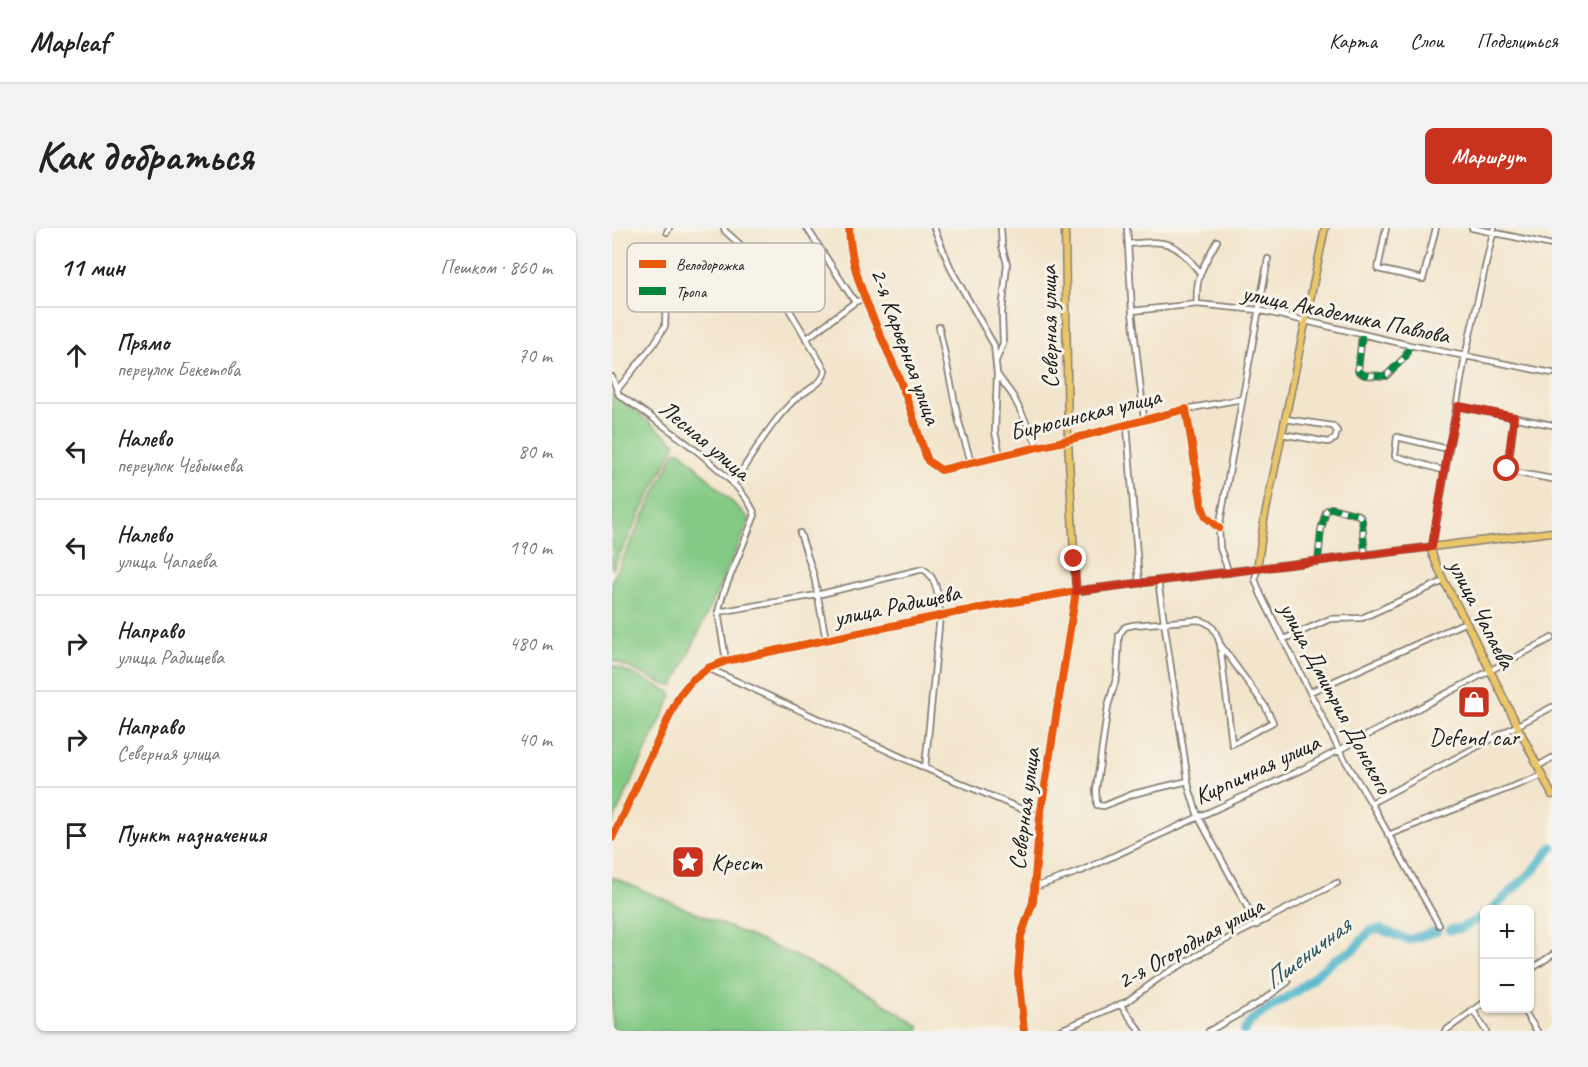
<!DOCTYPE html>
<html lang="ru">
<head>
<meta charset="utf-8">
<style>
  :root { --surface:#fff; --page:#f2f2f2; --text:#222; --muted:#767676; --line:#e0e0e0; --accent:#c8321e }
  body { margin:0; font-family:Caveat,sans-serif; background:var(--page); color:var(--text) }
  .controls { position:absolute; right:18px; bottom:18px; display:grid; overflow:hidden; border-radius:9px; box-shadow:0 2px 4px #0004 }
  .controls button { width:54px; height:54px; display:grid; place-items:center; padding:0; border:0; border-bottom:2px solid var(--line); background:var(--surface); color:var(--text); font:30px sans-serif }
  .stop { position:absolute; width:18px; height:18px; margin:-14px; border:4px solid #c8321e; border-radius:50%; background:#fff }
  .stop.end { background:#c8321e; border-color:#fff; box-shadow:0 2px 6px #0008 }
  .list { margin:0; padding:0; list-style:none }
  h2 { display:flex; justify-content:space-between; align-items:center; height:78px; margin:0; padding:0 24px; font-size:26px }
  h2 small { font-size:20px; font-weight:400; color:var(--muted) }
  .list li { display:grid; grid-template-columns:39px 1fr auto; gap:18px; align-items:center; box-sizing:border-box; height:96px; padding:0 24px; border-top:2px solid var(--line) }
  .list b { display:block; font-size:22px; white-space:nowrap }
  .list p { margin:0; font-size:20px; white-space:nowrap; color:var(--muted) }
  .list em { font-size:20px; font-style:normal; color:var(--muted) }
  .icon { flex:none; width:33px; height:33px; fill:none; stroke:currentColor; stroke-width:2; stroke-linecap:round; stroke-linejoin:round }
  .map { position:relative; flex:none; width:940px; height:803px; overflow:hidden; border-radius:9px }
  header { display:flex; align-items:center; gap:36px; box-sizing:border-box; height:84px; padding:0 30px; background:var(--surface); border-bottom:2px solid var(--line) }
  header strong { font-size:28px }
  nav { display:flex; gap:33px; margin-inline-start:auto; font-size:21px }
  .intro { display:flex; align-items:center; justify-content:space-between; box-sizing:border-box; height:144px; padding:0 36px }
  h1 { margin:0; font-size:42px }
  .button { padding:15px 27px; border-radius:9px; background:var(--accent); color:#fff; font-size:21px; font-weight:700 }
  main { display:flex; gap:36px; padding:0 36px }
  aside { flex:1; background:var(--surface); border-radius:9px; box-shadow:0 2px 4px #0004 }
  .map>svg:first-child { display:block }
</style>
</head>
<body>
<header>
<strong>Mapleaf</strong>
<nav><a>Карта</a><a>Слои</a><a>Поделиться</a></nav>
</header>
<div class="intro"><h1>Как добраться</h1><a class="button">Маршрут</a></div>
<main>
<aside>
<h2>11 мин<small>Пешком · 860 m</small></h2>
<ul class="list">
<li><svg class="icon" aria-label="ahead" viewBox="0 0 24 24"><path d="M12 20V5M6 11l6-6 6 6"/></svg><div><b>Прямо</b><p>переулок Бекетова</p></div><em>70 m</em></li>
<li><svg class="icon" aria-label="left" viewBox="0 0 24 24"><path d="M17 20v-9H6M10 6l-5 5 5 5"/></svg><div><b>Налево</b><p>переулок Чебышева</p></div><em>80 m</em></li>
<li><svg class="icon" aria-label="left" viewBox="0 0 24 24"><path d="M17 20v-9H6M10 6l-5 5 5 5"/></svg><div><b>Налево</b><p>улица Чапаева</p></div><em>190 m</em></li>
<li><svg class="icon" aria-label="right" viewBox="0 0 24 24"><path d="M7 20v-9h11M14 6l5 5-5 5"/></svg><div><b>Направо</b><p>улица Радищева</p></div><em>480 m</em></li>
<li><svg class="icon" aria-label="right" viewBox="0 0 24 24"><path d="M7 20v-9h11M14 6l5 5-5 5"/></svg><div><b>Направо</b><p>Северная улица</p></div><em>40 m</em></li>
<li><svg class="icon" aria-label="arrive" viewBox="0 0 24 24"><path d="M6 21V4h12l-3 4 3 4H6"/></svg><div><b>Пункт назначения</b></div></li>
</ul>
</aside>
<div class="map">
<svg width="940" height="803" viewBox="0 0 940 803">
  <rect width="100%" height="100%" fill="#f7f3e8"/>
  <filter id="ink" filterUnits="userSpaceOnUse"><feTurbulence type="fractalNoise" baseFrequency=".0167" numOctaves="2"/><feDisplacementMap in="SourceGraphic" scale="12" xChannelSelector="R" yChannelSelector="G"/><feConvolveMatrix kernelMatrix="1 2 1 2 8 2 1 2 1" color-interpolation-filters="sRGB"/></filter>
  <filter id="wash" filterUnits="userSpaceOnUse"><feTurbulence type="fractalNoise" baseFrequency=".008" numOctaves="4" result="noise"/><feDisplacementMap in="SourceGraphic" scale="24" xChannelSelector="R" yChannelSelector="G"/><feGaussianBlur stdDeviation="1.35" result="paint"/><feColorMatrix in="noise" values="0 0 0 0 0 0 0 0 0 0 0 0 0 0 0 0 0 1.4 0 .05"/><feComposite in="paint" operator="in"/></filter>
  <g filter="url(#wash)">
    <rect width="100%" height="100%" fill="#f3e5cc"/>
    <path fill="#84ca85" stroke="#507350" stroke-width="1.5" d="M0,165l64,50 -64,127z
      M69,223l69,69 -76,166 -8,-1 -54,-25v-79l63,-129z
      M0,437l57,26 3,5 -60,127z
      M0,649l182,78 75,39 50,32v5h-307z"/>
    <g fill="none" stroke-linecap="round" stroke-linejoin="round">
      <path stroke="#4ab3c9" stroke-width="9" d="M879,682l43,-40 18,-23
        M838,702l11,-2 24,-13
        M632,803l7,-10 14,-10 33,-21 36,-30 19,-10 17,-19 10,-2 28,11 29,-9"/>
    </g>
  </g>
  <g filter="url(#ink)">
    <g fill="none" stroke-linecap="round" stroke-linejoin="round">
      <defs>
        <path id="minor" d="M112,0l1,3 29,26 13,15 58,98c-1,15 -22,21 -32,31 -24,24 -41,55 -60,83
          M195,0l48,74
          M237,0c2,56 34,107 53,158 10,24 16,50 26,75l13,9 127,-30 118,-31 16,97 4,11 13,11
          M322,0l18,43 42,74 3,29 -2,58 5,23
          M515,0l5,83 12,108
          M774,0l-8,41 45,10 13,-51
          M860,0l80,17
          M55,4l2,-4
          M516,16c38,-4 47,-4 72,29
          M585,76c-2,-28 7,-39 20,-63
          M520,83l65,-7 61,6 151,35 143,28
          M327,99l20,95 12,40
          M750,107l-4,36 6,4 22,1 20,-20 3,-11
          M194,111l49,-37 10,-4
          M384,133l7,-17 -1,-31 5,-49 -5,-18 -1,-18
          M385,146l16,22 25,50
          M0,149l7,18c33,22 125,84 136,120l-32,79 -5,18 8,49
          M5,162l37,-46 11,-18 2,-54
          M846,178l94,19
          M574,181l56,-10
          M902,189l-6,54 44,8
          M515,197l12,158
          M670,206l46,8 7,-3 2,-8 -4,-5 -48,-7
          M833,243l-50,-15 2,-19 51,12
          M188,305l14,43 12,64
          M820,319l33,-190 29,-129
          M706,334l3,-32 5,-19 5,-3 28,7 3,5 3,35
          M645,342l-2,9 6,16 78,155 32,53 68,122
          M617,345l-9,-25 -1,-20 49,-269
          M546,353l31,207 9,28 59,109
          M106,384l99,-17 106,-26c15,8 16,32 17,47l-15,152
          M672,411l46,-20 32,-1 82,-37
          M608,416l45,62 8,16 -41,22z
          M96,440l217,100 115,49
          M698,464l156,-70
          M926,538l14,-8
          M576,553l-55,13 -29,12 -7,-1 -1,-15 12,-84 9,-30 2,-41 6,-8 8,-2 65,-5c14,2 18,11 22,24
          M759,575l181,-96
          M776,607l155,-60
          M0,610l67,-142 12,-15 17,-13 18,-7 227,-48 123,-22 -36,226 -7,85 -12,34 -3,38 6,57
          M423,659l46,-16 222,-102 249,-131
          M918,742l22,-15
          M508,776l20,27
          M910,780l15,23
          M861,782l13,21
          M446,803l68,-29 36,-26 48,-28 127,-65
          M597,803l50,-28 29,-21
          M833,803l40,-29"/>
        <path id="major" d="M453,0l3,212 8,151 476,-59
          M820,319v7l12,27 22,41 86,173
          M645,342l7,-50 61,-292"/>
      </defs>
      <use href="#minor" stroke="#888074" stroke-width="8"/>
      <use href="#major" stroke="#888074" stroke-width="9"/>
      <use href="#minor" stroke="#fff" stroke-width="4.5"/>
      <use href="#major" stroke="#ebc669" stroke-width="6"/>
      <path stroke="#00873e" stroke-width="6" stroke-dasharray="12 6" stroke-linecap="butt" d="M750,107l-4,36 6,4 22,1 20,-20 3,-11
        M706,334l3,-32 5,-19 5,-3 28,7 3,5 3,35"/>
      <defs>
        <path id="cycleway" d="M237,0c2,56 34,107 53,158 10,24 16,50 26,75l13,9 127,-30 118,-31 16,97 4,11 13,11
          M0,610l67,-142 12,-15 17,-13 18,-7 227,-48 123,-22 -36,226 -7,85 -12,34 -3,38 6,57"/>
      </defs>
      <use href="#cycleway" stroke="#f7f3e8" stroke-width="11"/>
      <use href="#cycleway" stroke="#e8590c" stroke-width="8"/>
    </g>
  </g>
  <g fill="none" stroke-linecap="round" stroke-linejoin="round" filter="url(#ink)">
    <path stroke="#c8321e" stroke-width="8" d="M462,331l2,32 356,-44 16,-98 10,-43 56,11 -7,52"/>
  </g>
  <defs>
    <symbol id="shop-square" viewBox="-11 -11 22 22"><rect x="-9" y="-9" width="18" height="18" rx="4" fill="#c8321e" stroke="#f7f3e8"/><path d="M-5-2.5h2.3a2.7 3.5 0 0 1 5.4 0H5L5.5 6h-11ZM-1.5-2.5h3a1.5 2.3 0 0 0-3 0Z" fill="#fff"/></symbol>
    <symbol id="sight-square" viewBox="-11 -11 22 22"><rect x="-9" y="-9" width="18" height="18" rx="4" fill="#c8321e" stroke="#f7f3e8"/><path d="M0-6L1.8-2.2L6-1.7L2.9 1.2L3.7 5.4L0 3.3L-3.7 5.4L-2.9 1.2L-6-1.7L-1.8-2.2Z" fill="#fff"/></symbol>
  </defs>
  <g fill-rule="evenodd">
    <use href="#shop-square" x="843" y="455" width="38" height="38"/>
    <use href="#sight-square" x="57" y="615" width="38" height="38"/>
  </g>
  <g text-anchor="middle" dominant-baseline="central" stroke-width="6" stroke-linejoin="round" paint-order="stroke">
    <g font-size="24" fill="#1c1c1c" stroke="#f7f3e8">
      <text transform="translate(734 86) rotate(12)">улица Академика Павлова</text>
      <text transform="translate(437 99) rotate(-91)">Северная улица</text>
      <text transform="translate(294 118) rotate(70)">2-я Карьерная улица</text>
      <text transform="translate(473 186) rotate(-14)">Бирюсинская улица</text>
      <text transform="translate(93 212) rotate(40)">Лесная улица</text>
      <text transform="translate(285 377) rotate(-12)">улица Радищева</text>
      <text transform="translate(870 386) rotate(63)">улица Чапаева</text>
      <text transform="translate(724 470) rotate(62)">улица Дмитрия Донского</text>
      <text transform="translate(645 541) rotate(-25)">Кирпичная улица</text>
      <text transform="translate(412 581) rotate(-83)">Северная улица</text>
      <text transform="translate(578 715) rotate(-29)">2-я Огородная улица</text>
    </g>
    <g font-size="24" fill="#1c1c1c" stroke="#f7f3e8">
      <text x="862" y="509">Defend car</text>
      <text x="99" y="634" text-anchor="start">Крест</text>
    </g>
    <g font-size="26" font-style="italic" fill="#2e5861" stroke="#f7f3e8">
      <text transform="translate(695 725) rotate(-37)">Пшеничная</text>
    </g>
  </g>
  <rect x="15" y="15" width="198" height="69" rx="9" fill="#f7f3e8" stroke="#b5b2ab" stroke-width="1.5"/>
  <rect x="27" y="32" width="27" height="8" fill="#e8590c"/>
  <rect x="27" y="59" width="27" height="8" fill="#00873e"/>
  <g font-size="16" fill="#1c1c1c">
    <text x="64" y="42">Велодорожка</text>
    <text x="64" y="69">Тропа</text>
  </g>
</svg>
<div class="controls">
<button>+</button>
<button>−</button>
</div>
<div class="stop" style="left:895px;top:241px"></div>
<div class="stop end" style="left:462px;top:331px"></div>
</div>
</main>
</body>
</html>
